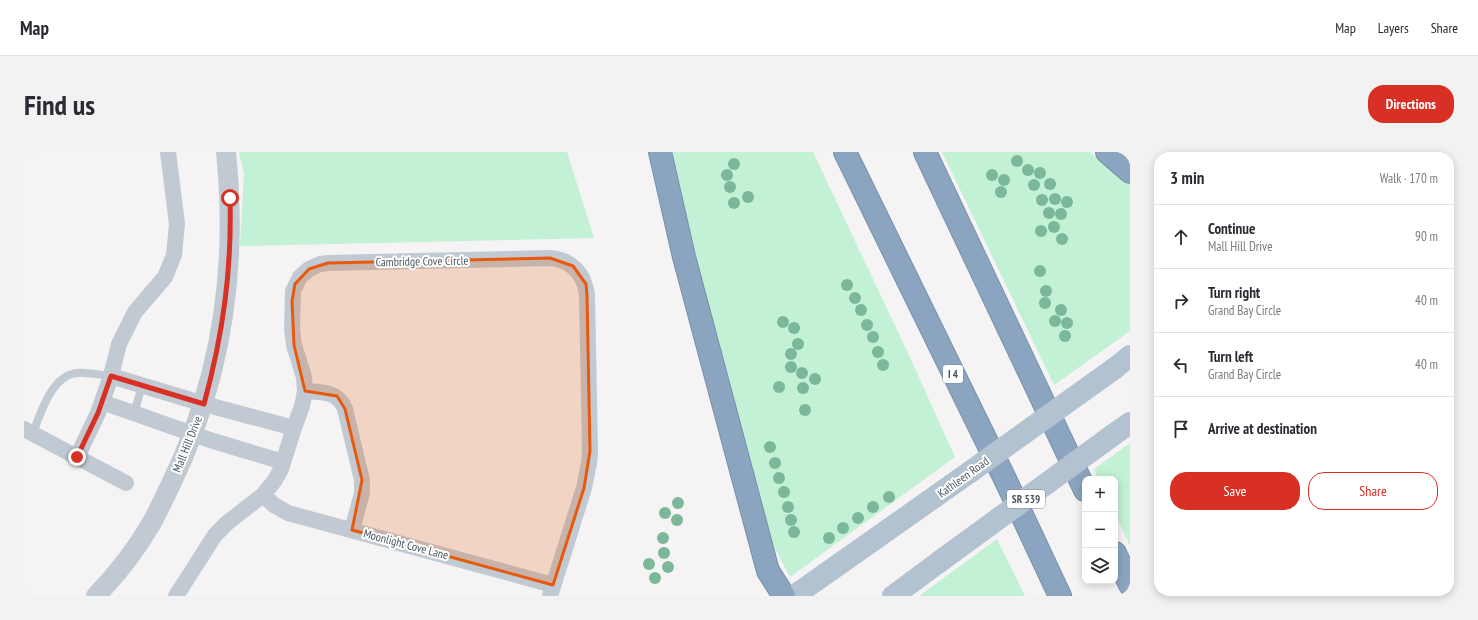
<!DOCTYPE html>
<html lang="en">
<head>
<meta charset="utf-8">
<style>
  :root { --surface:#fff; --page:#f2f2f3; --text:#2b2b33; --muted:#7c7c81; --line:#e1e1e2; --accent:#d93025 }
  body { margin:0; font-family:"PT Sans Narrow",sans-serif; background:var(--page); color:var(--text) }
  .controls { position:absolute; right:12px; bottom:12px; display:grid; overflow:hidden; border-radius:8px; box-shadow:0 2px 10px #0003 }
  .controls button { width:36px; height:36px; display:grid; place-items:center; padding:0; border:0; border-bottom:1px solid var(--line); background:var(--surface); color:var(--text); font:20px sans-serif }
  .stop { position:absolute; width:12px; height:12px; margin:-9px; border:3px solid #d93025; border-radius:50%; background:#fff }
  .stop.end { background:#d93025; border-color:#fff; box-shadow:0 1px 4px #0008 }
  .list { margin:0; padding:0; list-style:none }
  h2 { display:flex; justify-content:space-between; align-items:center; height:52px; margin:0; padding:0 16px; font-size:17px }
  h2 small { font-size:13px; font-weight:400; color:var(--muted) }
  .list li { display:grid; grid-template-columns:26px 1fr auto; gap:12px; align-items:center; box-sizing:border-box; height:64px; padding:0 16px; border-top:1px solid var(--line) }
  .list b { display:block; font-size:15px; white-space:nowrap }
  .list p { margin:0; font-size:13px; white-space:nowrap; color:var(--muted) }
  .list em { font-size:13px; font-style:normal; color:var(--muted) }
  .actions { display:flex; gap:8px; padding:12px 16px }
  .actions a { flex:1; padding:9px 0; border:1px solid var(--accent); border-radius:16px; text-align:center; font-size:14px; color:var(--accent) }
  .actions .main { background:var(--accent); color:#fff }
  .icon { flex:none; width:22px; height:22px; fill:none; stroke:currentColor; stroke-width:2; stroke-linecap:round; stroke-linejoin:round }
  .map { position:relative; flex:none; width:1106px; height:444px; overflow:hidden; border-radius:16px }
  header { display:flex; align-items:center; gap:24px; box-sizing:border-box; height:56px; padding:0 20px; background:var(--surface); border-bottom:1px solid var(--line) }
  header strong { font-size:19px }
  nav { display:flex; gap:22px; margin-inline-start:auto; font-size:14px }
  .intro { display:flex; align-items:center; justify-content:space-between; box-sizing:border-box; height:96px; padding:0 24px }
  h1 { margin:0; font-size:28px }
  .button { padding:10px 18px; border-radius:16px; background:var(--accent); color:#fff; font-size:14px; font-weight:700 }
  main { display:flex; gap:24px; padding:0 24px }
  aside { flex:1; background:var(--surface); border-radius:16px; box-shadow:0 2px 10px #0003 }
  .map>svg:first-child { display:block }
</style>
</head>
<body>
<header>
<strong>Map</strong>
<nav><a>Map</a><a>Layers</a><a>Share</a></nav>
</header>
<div class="intro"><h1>Find us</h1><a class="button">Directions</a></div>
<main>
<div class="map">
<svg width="1106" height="444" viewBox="0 0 1106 444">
  <rect width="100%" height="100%" fill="#f5f3f3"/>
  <path fill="#c3f1d5" d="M215,0h328l27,86 -354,8 4,-72z
    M639,0h150l94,199 48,106 -165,120 -19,-36z
    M918,0h148l40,31v148l-76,54z
    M1106,291v103l-15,-32v-35h-17l-4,-10z
    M973,387l28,57h-106z"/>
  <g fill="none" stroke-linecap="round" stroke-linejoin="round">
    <defs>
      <path id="motorway" d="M636,0l24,105 84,314 16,25
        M821,0l161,329 54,115
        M901,0l160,338
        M1083,0l23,20
        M1091,401l15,32"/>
    </defs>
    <use href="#motorway" stroke="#7690ad" stroke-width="24"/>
    <path stroke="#c1cad2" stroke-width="8" d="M110,261l8,-27
      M9,281c7,-19 19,-58 44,-60 10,-1 23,2 34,3"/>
    <path stroke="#c1cad2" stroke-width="16" d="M87,224l93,28 90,24
      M281,239c16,1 33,0 40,18l17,71v13l-10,37
      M78,250l108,38 73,22
      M0,277l102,54
      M53,305l21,-44 13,-37 8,-32 16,-32 30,-35 9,-22 3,-31 -9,-72
      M239,343l11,10 14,8 265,72
      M152,444l39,-61 12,-12 36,-28 12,-15 6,-11 13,-41 8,-22 3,-15 -1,-14 -10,-32 -2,-16 1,-38 7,-14 9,-8 11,-5 8,-1 222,-5c22,2 34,15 37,37l3,156 -1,12 -5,25 -34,108"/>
    <path stroke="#c1cad2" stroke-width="20" d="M72,444c21,-22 40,-46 55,-72 7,-12 13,-26 19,-38 52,-106 68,-217 56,-334"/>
    <path stroke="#b3c2d1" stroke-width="22" d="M1091,216l15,-12
      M1089,283l17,-12
      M770,444l176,-124
      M869,444l46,-34"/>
    <use href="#motorway" stroke="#8ba5c1" stroke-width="22"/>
    <path stroke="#b3c2d1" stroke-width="22" d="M946,320l145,-104
      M915,410l174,-127"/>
  </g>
  <g fill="#7bb799">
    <circle cx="993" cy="9" r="6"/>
    <circle cx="710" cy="12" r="6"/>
    <circle cx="1004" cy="18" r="6"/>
    <circle cx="1016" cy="21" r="6"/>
    <circle cx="703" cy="23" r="6"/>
    <circle cx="968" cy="23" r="6"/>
    <circle cx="980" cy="28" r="6"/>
    <circle cx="1026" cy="32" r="6"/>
    <circle cx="1010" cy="33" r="6"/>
    <circle cx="706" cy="35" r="6"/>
    <circle cx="977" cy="40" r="6"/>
    <circle cx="724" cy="45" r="6"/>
    <circle cx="1031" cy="47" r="6"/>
    <circle cx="1018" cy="48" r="6"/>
    <circle cx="1043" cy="50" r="6"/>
    <circle cx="710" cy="51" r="6"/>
    <circle cx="1025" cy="61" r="6"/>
    <circle cx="1037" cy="62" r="6"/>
    <circle cx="1030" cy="75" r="6"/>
    <circle cx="1017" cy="79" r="6"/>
    <circle cx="1038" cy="87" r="6"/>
    <circle cx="1016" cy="119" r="6"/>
    <circle cx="823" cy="133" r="6"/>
    <circle cx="1022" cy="139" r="6"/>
    <circle cx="831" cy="146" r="6"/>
    <circle cx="1021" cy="151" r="6"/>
    <circle cx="837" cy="158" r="6"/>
    <circle cx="1037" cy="158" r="6"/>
    <circle cx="1031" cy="169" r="6"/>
    <circle cx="759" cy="170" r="6"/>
    <circle cx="1043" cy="171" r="6"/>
    <circle cx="843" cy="173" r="6"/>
    <circle cx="770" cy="176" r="6"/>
    <circle cx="1041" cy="184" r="6"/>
    <circle cx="849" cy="185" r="6"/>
    <circle cx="774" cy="192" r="6"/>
    <circle cx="854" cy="200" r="6"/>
    <circle cx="767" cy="202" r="6"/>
    <circle cx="859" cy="213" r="6"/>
    <circle cx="767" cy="215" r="6"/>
    <circle cx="778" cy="221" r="6"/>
    <circle cx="791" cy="227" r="6"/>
    <circle cx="755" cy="235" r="6"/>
    <circle cx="779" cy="236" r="6"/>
    <circle cx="781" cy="258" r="6"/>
    <circle cx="746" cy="295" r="6"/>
    <circle cx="751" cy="311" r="6"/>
    <circle cx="755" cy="326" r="6"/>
    <circle cx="760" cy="340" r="6"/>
    <circle cx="865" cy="345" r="6"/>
    <circle cx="654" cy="351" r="6"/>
    <circle cx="764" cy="355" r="6"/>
    <circle cx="849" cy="355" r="6"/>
    <circle cx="641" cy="361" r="6"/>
    <circle cx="834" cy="366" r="6"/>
    <circle cx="653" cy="368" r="6"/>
    <circle cx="767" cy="368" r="6"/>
    <circle cx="819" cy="376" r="6"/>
    <circle cx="770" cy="380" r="6"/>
    <circle cx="639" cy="386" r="6"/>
    <circle cx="805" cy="386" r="6"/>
    <circle cx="640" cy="401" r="6"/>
    <circle cx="625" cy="412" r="6"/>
    <circle cx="644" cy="415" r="6"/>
    <circle cx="631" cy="426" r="6"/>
  </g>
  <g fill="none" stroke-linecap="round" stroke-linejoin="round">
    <path stroke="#d93025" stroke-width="5" d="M53,305l21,-44 13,-37 93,28c19,-70 28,-134 26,-206"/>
  </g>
  <path fill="#e8590c" fill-opacity="0.2" stroke="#e8590c" stroke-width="3" stroke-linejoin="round" d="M526,106l23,8 13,18 1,11 3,156 -6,37 -31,97 -201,-55 10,-50 -17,-71 -8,-13 -32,-5 -11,-46 -2,-44 3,-17 14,-15 19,-6z"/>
  <g text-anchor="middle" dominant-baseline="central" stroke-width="4" stroke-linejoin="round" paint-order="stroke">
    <g fill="#fff" stroke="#808990" stroke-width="1">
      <rect x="919" y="213" width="20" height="18" rx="3"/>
      <rect x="983" y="338" width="38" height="18" rx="3"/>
    </g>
    <g font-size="11" font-weight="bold" fill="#4a5661">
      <text x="929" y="222">I 4</text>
      <text x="1002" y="347">SR 539</text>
    </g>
    <g font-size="12" fill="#4a5661" stroke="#fff">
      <text transform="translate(398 109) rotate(-1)">Cambridge Cove Circle</text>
      <text transform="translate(163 292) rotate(-68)">Mall Hill Drive</text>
      <text transform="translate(939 325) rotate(-36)">Kathleen Road</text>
      <text transform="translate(382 392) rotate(15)">Moonlight Cove Lane</text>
    </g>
  </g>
</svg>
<div class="controls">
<button>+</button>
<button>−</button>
<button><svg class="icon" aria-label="layers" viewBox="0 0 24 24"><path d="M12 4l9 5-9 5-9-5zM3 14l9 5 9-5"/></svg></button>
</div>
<div class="stop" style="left:206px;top:46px"></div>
<div class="stop end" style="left:53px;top:305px"></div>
</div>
<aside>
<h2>3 min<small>Walk · 170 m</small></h2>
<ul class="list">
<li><svg class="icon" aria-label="ahead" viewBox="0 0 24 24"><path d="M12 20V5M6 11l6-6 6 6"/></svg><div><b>Continue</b><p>Mall Hill Drive</p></div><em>90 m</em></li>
<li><svg class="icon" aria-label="right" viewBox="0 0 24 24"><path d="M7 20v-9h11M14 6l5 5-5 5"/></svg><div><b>Turn right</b><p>Grand Bay Circle</p></div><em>40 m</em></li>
<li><svg class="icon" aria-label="left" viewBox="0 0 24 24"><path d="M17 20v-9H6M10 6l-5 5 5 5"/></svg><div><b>Turn left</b><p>Grand Bay Circle</p></div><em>40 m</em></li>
<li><svg class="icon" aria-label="arrive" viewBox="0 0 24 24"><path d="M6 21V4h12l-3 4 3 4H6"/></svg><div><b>Arrive at destination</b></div></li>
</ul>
<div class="actions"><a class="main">Save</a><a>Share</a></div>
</aside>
</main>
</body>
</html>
